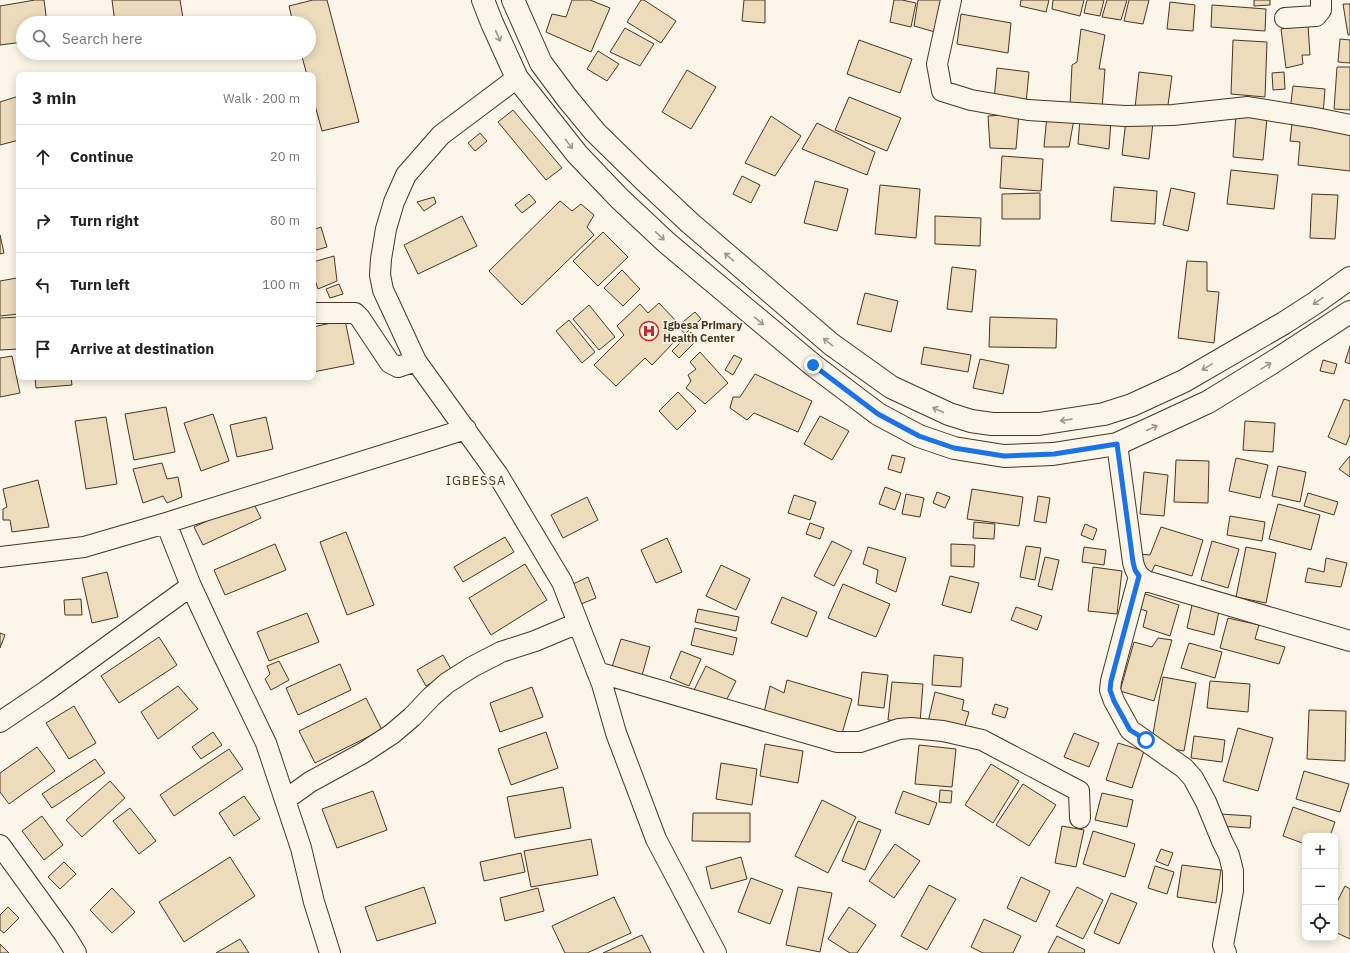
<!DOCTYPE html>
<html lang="en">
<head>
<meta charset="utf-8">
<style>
  :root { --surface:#fff; --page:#f2f2f2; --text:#222; --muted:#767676; --line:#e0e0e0 }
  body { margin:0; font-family:"IBM Plex Sans",sans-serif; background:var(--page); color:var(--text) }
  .controls { position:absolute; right:12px; bottom:12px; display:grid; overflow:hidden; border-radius:8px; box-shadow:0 2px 10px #0003 }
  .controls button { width:36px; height:36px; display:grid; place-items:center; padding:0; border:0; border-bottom:1px solid var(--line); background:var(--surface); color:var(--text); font:20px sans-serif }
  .stop { position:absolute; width:12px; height:12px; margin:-9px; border:3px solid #1a73e8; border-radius:50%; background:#fff }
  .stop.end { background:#1a73e8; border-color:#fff; box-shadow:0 1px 4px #0008 }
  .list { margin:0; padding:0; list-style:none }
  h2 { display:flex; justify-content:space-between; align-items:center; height:52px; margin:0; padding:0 16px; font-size:17px }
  h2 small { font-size:13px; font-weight:400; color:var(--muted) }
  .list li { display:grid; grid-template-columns:26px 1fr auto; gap:12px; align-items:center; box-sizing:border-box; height:64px; padding:0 16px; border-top:1px solid var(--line) }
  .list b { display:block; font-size:15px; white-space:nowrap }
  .list em { font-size:13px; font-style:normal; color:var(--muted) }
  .icon { flex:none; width:22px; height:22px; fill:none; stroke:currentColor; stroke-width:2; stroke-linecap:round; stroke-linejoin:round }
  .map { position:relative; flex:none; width:1350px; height:953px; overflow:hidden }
  .search { position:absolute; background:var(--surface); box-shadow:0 2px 10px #0003; left:16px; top:16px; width:300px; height:44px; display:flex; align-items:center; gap:10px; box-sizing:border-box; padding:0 14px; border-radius:22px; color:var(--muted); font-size:15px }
  .panel { position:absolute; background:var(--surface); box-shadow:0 2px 10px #0003; left:16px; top:72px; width:300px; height:308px; border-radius:8px }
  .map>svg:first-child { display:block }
</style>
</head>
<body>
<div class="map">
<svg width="1350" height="953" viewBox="0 0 1350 953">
  <rect width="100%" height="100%" fill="#fbf6e9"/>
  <path fill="#ecdcbc" stroke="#4a3520" d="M35,0h9l3,23h-24v19l-23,3v-39z
    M112,0h68l3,18 -32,5h-36z
    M313,0h14l32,122 -37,9 -9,-33v-23h-6l-6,-22h8v-30h-16l-4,-17z
    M572,0h18l20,8 -19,44 -45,-20 6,-18 14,3z
    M641,0h3l32,21 -15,22 -34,-21z
    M744,0h21v23l-23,-2z
    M894,0h8l14,3 -5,24 -21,-5z
    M918,0h26l-9,32 -21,-6z
    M1021,0h28l-3,12 -26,-6z
    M1053,0h31l-4,16 -28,-7z
    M1087,0h17l-4,16 -16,-3z
    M1107,0h20l-6,20 -19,-3z
    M1129,0h20l-6,24 -19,-3z
    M1254,0h16v5l-16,1z
    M1170,2l25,3 -2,26 -26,-2z
    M1343,4h7v31h-2z
    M1212,5l54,4 -1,22 -54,-4z
    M961,14l50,9 -3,30 -51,-9z
    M1308,25l2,30h-8l1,9 -17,4 -5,-39z
    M625,28l29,16 -14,22 -30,-14z
    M1081,29l24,6 -6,34h6l-3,40 -32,-4 2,-40 5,-3z
    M1340,39l10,1v23l-12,-1z
    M859,40l53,19 -12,34 -53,-19z
    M1233,40l34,2 -2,55 -34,-3z
    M598,51l21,13 -12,17 -20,-12z
    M1337,67h13v43l-16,-1z
    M997,68l32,4 -3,31 -32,-3z
    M687,70l29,17 -25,42 -29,-17z
    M1139,72l33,4 -5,36 -32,-4z
    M1284,72l1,17 -12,1 -1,-17z
    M1293,86l32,3 -2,26 -33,-5z
    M19,96v44l-19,5v-43z
    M849,97l52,21 -14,33 -52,-21z
    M513,110l49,58 -16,12 -48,-58z
    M1019,114l-3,35 -26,-1 -2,-32z
    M1236,114l31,4 -4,42 -30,-3z
    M1047,115l27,4 -5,28h-25z
    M771,116l30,20 -26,40 -30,-13z
    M1080,118l31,2 -2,29 -31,-5z
    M1126,120l27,2 -4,37 -27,-4z
    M817,123l58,29 -8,23 -65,-26z
    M1292,124l58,6v41l-52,-6 2,-23 -10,-1z
    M480,133l7,8 -12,10 -7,-8z
    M1002,156l41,3 -2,32 -41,-3z
    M1231,170l47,5 -4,34 -47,-5z
    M742,176l18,9 -9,18 -18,-9z
    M815,181l33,8 -11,42 -33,-8z
    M880,185l40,4 -4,49 -41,-4z
    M1114,187l43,4 -2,33 -44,-3z
    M1171,188l24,5 -7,38 -25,-6z
    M1040,193v26h-38v-25z
    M529,194l7,8 -14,11 -7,-8z
    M1312,194l26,1 -3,44 -25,-1z
    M434,197l2,6 -12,8 -7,-9z
    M560,201l12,10 9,-7 13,11 -7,12 7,8 -72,70 -33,-34z
    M462,216l15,30 -59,28 -14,-29z
    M935,216l46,2 -1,28 -45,-2z
    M321,227l6,20 -14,4v-21z
    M603,232l25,25 -30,29 -25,-25z
    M0,235l4,18 -4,1z
    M334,256l3,25 -19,8 -5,-15v-12z
    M1187,261l20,1v29l12,1 -5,51 -36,-5z
    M952,267l24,3 -4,42 -25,-3z
    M622,270l18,19 -17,17 -19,-18z
    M17,278l2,36 -19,2v-35z
    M339,284l4,10 -13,4 -4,-9z
    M865,293l33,8 -7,31 -34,-8z
    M659,303l18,19 -9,12 7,7 -23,24 -7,-7 -29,28 -22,-21 30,-30 -7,-9 23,-22 8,9z
    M589,305l26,32 -16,13 -26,-31z
    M695,312l6,7 -16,15 -7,-8z
    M19,317v32l-19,1v-32z
    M990,317l67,2 -1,29 -67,-1z
    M345,320l9,44 -41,8v-45z
    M569,320l26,32 -13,11 -26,-32z
    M691,332l7,7 -19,19 -7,-7z
    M1350,346v18l-5,-2z
    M924,347l47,8 -3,17 -47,-8z
    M700,352l28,31 -23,21 -19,-16 5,-7 -3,-6 8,-6 -6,-7z
    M734,355l8,4 -9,16 -8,-5z
    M12,356l8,37 -20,4v-39z
    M980,359l29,6 -6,29 -30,-6z
    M1323,360l14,4 -3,10 -14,-3z
    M755,374l57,27 -14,31 -44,-19 -7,7 -17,-12 3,-11h7z
    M35,377h36l1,8 -36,3z
    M678,392l18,19 -19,19 -18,-19z
    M1344,399l6,2v34l-4,10 -18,-8z
    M166,407l9,45 -41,8 -9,-46z
    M213,414l16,47 -28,10 -17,-48z
    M820,416l29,15 -17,29 -28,-16z
    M106,417l11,67 -31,5 -11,-68z
    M266,417l7,32 -36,8 -7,-32z
    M1245,421l30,2 -2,29 -30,-2z
    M892,455l13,3 -4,15 -13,-4z
    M1350,456v21l-11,-8z
    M1236,458l32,7 -8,33 -31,-7z
    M1176,460l33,1 -1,42 -34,-1z
    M162,463l5,16 11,-2 4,20 -15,6 -4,-7 -20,7 -10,-34z
    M1278,466l28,6 -6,30 -28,-6z
    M1144,472l24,3 -4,41 -24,-2z
    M38,480l11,47 -37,5 -2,-12h-7v-11l4,-2 -4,-18z
    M885,487l16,6 -6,17 -16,-6z
    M972,489l51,8 -4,29 -52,-7z
    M937,492l13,5 -5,11 -12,-5z
    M1308,493l30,9 -4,13 -30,-9z
    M906,494l18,4 -4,19 -18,-3z
    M794,495l22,7 -6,18 -22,-7z
    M1038,496l12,2 -4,25 -12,-2z
    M587,497l11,23 -35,18 -12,-23z
    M252,500l9,18 -58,27 -9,-18z
    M1278,504l42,11 -9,35 -42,-11z
    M1230,516l35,6 -3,19 -35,-6z
    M974,522l21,2 -1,15 -21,-1z
    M810,523l14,5 -4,11 -14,-5z
    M1085,524l12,5 -4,11 -12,-5z
    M1161,527l42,13 -11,36 -37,-11 -5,10 -14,-8 3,-13 11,1z
    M346,532l28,73 -27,10 -27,-73z
    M505,537l9,15 -51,30 -9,-15z
    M667,538l15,34 -26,11 -15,-33z
    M832,541l20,10 -18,35 -20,-10z
    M1212,541l27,8 -11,39 -27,-8z
    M275,544l11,26 -61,25 -11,-25z
    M951,544l24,1 -1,22 -23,-1z
    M1026,546l15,2 -6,32 -15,-3z
    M868,547l38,11 -10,34 -20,-9 2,-13 -15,-6z
    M1084,547l22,3 -2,15 -22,-3z
    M1246,547l30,6 -10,50 -30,-6z
    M1045,557l14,3 -7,30 -14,-4z
    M1326,558l21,5 -6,24 -36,-5 3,-14 16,4z
    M525,564l22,36 -56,35 -22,-37z
    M721,565l29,14 -14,31 -30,-14z
    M1093,567l29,4 -5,43 -29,-3z
    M107,572l11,45 -26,6 -10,-45z
    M950,576l29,7 -8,30 -29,-8z
    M588,577l8,21 -15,6 -8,-20z
    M843,584l47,20 -14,33 -48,-19z
    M1139,592l40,13 -9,31 -27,-9 4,-16 -11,-3z
    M782,597l35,15 -10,25 -36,-14z
    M81,599l1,16h-17l-1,-15z
    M1192,605l27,6 -5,24 -27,-7z
    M1016,607l26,9 -5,14 -26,-10z
    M698,609l41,8 -3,14 -41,-9z
    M307,613l12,29 -50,19 -12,-29z
    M1228,618l31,7 -4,14 30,8 -6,17 -59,-16z
    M695,628l42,10 -4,17 -42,-10z
    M0,633l5,2 -5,13z
    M159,637l18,28 -58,38 -18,-27z
    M1158,638l14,2 -18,61 -34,-10 14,-49 18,5z
    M621,639l29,8 -9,32 -30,-9z
    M1189,643l33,9 -7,26 -34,-10z
    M681,651l20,8 -12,27 -19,-8z
    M443,655l9,16 -26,15 -9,-16z
    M934,655l29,3 -2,29 -29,-2z
    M279,661l10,19 -18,10 -6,-11 5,-5 -3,-8z
    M340,664l11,26 -53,25 -12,-27z
    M706,666l30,15 -12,24 -30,-15z
    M862,672l26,3 -4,33 -26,-3z
    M1163,677l33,6 -12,68 -33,-6z
    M787,680l65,19 -11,38 -77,-24 6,-27 14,7z
    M1210,681l40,3 -2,28 -41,-4z
    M892,682l31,2 -3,39 -32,-3z
    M178,686l20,23 -40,30 -17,-27z
    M532,687l11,30 -43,15 -10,-29z
    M935,692l29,8 -2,10 7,2 -6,20 -35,-10z
    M366,698l16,32 -67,33 -16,-32z
    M995,704l13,4 -3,10 -13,-4z
    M74,706l22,37 -27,16 -23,-36z
    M1309,710l37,1 -1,50 -38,-2z
    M1238,728l35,10 -15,53 -35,-10z
    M213,732l9,13 -21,14 -9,-12z
    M546,732l12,36 -47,17 -13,-36z
    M1074,733l25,10 -10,24 -25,-10z
    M1194,736l31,4 -3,22 -31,-4z
    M1118,743l26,8 -12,37 -26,-8z
    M765,744l38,7 -5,32 -38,-7z
    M919,745l37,4 -4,38 -37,-3z
    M37,747l18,24 -46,33 -9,-12v-19z
    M229,749l14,20 -69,47 -14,-21z
    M95,759l10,14 -53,35 -10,-14z
    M721,763l36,6 -5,36 -36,-6z
    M991,764l28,17 -26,42 -28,-18z
    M1304,771l45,13 -9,28 -44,-13z
    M110,781l15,17 -43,39 -16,-17z
    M1023,784l33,21 -27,41 -33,-21z
    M563,787l8,41 -56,10 -8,-41z
    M940,790l12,1 -1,12 -12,-1z
    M373,791l14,39 -50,18 -15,-39z
    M903,791l34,12 -8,22 -34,-12z
    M1102,793l31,7 -6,27 -32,-7z
    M244,796l16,23 -26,17 -15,-23z
    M822,800l34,17 -28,56 -33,-17z
    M1293,807l42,15 -5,14h-25v8l-22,-8z
    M130,808l26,33 -17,13 -26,-33z
    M693,813h57v29l-58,-1z
    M1220,814l31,2 -1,12 -31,-2z
    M42,816l21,29 -19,15 -22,-29z
    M858,821l23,9 -16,40 -23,-9z
    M1062,826l22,4 -8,37 -21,-4z
    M1093,831l42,13 -10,33 -42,-13z
    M591,839l7,36 -67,12 -7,-36z
    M895,844l25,17 -26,37 -25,-17z
    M1161,849l12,4 -5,13 -12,-5z
    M521,853l4,19 -41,9 -4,-19z
    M230,857l25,39 -71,46 -25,-40z
    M741,857l6,22 -36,10 -5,-22z
    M64,862l12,12 -16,15 -12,-12z
    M1182,865l39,5 -5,33 -39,-6z
    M1155,866l19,6 -7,22 -19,-6z
    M1021,877l29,14 -14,31 -29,-14z
    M751,878l32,12 -13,34 -32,-12z
    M929,885l27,14 -29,51 -26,-14z
    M1345,886l5,3v50l-15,-7v-26z
    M424,887l12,36 -59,18 -12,-34z
    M798,887l34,6 -12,59 -34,-7z
    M1077,887l26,13 -20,39 -27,-13z
    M112,888l23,24 -23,21 -22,-23z
    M538,888l6,23 -39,10 -5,-23z
    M1111,893l26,10 -18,41 -25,-11z
    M614,897l17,36 -44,20h-22l-13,-27z
    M8,907l11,11 -15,15 -4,-3v-15z
    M849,907l27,18 -19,28h-7l-22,-14z
    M984,919l37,17 -8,17h-30l-12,-6z
    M642,935l9,18h-48z
    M1057,936l28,14 -1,3h-36z
    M240,939l9,14h-33z
    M0,944l9,9h-9z"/>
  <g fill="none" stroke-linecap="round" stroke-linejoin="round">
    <defs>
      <path id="street" d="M951,0l-14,64 5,27 29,9 57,10 97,6 48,-1 75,-8 68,11 34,7
        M1285,18l31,-2 5,-6v-10
        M517,78l-76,57 -35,40 -12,27 -8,27 -5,30 -1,16 3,15 33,71 82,114 64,107 40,102 14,49 40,106 60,114
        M313,313h42l5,5 30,45 8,4 18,-6
        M1117,444l16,118c2,9 5,14 13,19l204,60
        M166,523l25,63 27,58 48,99 35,105 13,54 16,51
        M0,557l84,-10 82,-24 300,-94
        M1139,576l-28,105 -1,9 4,11 16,29 54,38 9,10 13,24 16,39 7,14 4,16v20l-10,54 3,8
        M597,672l240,70h23l39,-13 12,-1 32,3 39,9 97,51 1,27
        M0,722l46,-31 145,-105
        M285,800l25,-18 53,-29 29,-19 20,-17 19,-20 16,-14 25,-16 29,-15 34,-11 43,-18
        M0,845l65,90 11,18"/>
      <path id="secondary" d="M483,0l9,23 25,55 60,76 42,44 48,45 146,122 65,49 41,22 35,12 50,8 49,-2 64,-10 91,-42 62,-38 80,-52
        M513,0l28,63 26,35 28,34 48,47 47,44 141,121 60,43 58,27 22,7 21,3h47l65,-10 28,-9 52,-24 100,-58 31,-20 35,-25"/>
    </defs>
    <use href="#street" stroke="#4a3520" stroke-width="22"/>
    <use href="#secondary" stroke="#4a3520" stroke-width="24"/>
    <use href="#street" stroke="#fbf6e9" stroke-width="20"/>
    <use href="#secondary" stroke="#fbf6e9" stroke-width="22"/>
  </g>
  <defs><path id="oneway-shaft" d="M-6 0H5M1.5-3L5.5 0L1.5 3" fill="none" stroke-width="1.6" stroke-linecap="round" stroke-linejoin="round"/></defs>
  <g stroke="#a29684">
    <use href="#oneway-shaft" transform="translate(498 36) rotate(66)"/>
    <use href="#oneway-shaft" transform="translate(569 144) rotate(52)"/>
    <use href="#oneway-shaft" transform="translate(660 236) rotate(44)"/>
    <use href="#oneway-shaft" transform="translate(729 257) rotate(-139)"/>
    <use href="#oneway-shaft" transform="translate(1318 301) rotate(145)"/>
    <use href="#oneway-shaft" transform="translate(759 321) rotate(40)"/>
    <use href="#oneway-shaft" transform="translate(828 342) rotate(-141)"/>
    <use href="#oneway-shaft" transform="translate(1266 366) rotate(-31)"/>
    <use href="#oneway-shaft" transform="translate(1207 367) rotate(149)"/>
    <use href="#oneway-shaft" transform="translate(938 410) rotate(-156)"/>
    <use href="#oneway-shaft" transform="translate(1066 420) rotate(172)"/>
    <use href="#oneway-shaft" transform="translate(1152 428) rotate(-25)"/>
  </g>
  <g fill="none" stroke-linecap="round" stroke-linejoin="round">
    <path stroke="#1a73e8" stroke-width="5" d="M813,365l65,49 41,22 35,12 50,8 50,-2 63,-10 16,118 2,8 4,6 -28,105 -1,9 4,11 16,29 16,10"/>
  </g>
  <defs>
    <symbol id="hospital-ring" viewBox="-11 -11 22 22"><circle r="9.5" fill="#fbf6e9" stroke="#c62828" stroke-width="1.5"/><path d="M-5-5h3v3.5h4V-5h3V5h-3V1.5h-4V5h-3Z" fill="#c62828"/></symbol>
  </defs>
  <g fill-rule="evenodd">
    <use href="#hospital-ring" x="638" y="320" width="22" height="22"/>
  </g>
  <g text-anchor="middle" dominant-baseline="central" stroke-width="3" stroke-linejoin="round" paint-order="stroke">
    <g font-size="11" font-weight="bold" fill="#4a3520" stroke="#fbf6e9" text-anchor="start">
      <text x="663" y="325">Igbesa Primary<tspan x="663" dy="13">Health Center</tspan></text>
    </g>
    <g font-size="13" letter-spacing="1" fill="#4a3520" stroke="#fbf6e9">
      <text x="476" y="480">IGBESSA</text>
    </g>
  </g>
</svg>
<div class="controls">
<button>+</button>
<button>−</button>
<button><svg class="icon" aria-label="locate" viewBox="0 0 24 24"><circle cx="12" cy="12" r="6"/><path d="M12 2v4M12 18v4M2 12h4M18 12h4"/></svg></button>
</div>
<div class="stop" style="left:1146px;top:740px"></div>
<div class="stop end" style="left:813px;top:365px"></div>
<div class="search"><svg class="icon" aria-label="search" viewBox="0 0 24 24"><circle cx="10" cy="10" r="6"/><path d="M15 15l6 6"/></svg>Search here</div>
<section class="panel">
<h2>3 min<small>Walk · 200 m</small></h2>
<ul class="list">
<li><svg class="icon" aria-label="ahead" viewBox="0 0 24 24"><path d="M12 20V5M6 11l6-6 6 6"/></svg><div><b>Continue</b></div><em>20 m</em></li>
<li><svg class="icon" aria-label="right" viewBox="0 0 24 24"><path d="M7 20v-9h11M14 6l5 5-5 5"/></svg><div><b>Turn right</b></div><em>80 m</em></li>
<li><svg class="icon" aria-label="left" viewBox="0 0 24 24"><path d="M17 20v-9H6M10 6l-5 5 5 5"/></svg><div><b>Turn left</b></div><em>100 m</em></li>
<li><svg class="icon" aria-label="arrive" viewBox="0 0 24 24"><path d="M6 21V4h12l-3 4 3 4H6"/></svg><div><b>Arrive at destination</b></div></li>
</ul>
</section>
</div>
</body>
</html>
